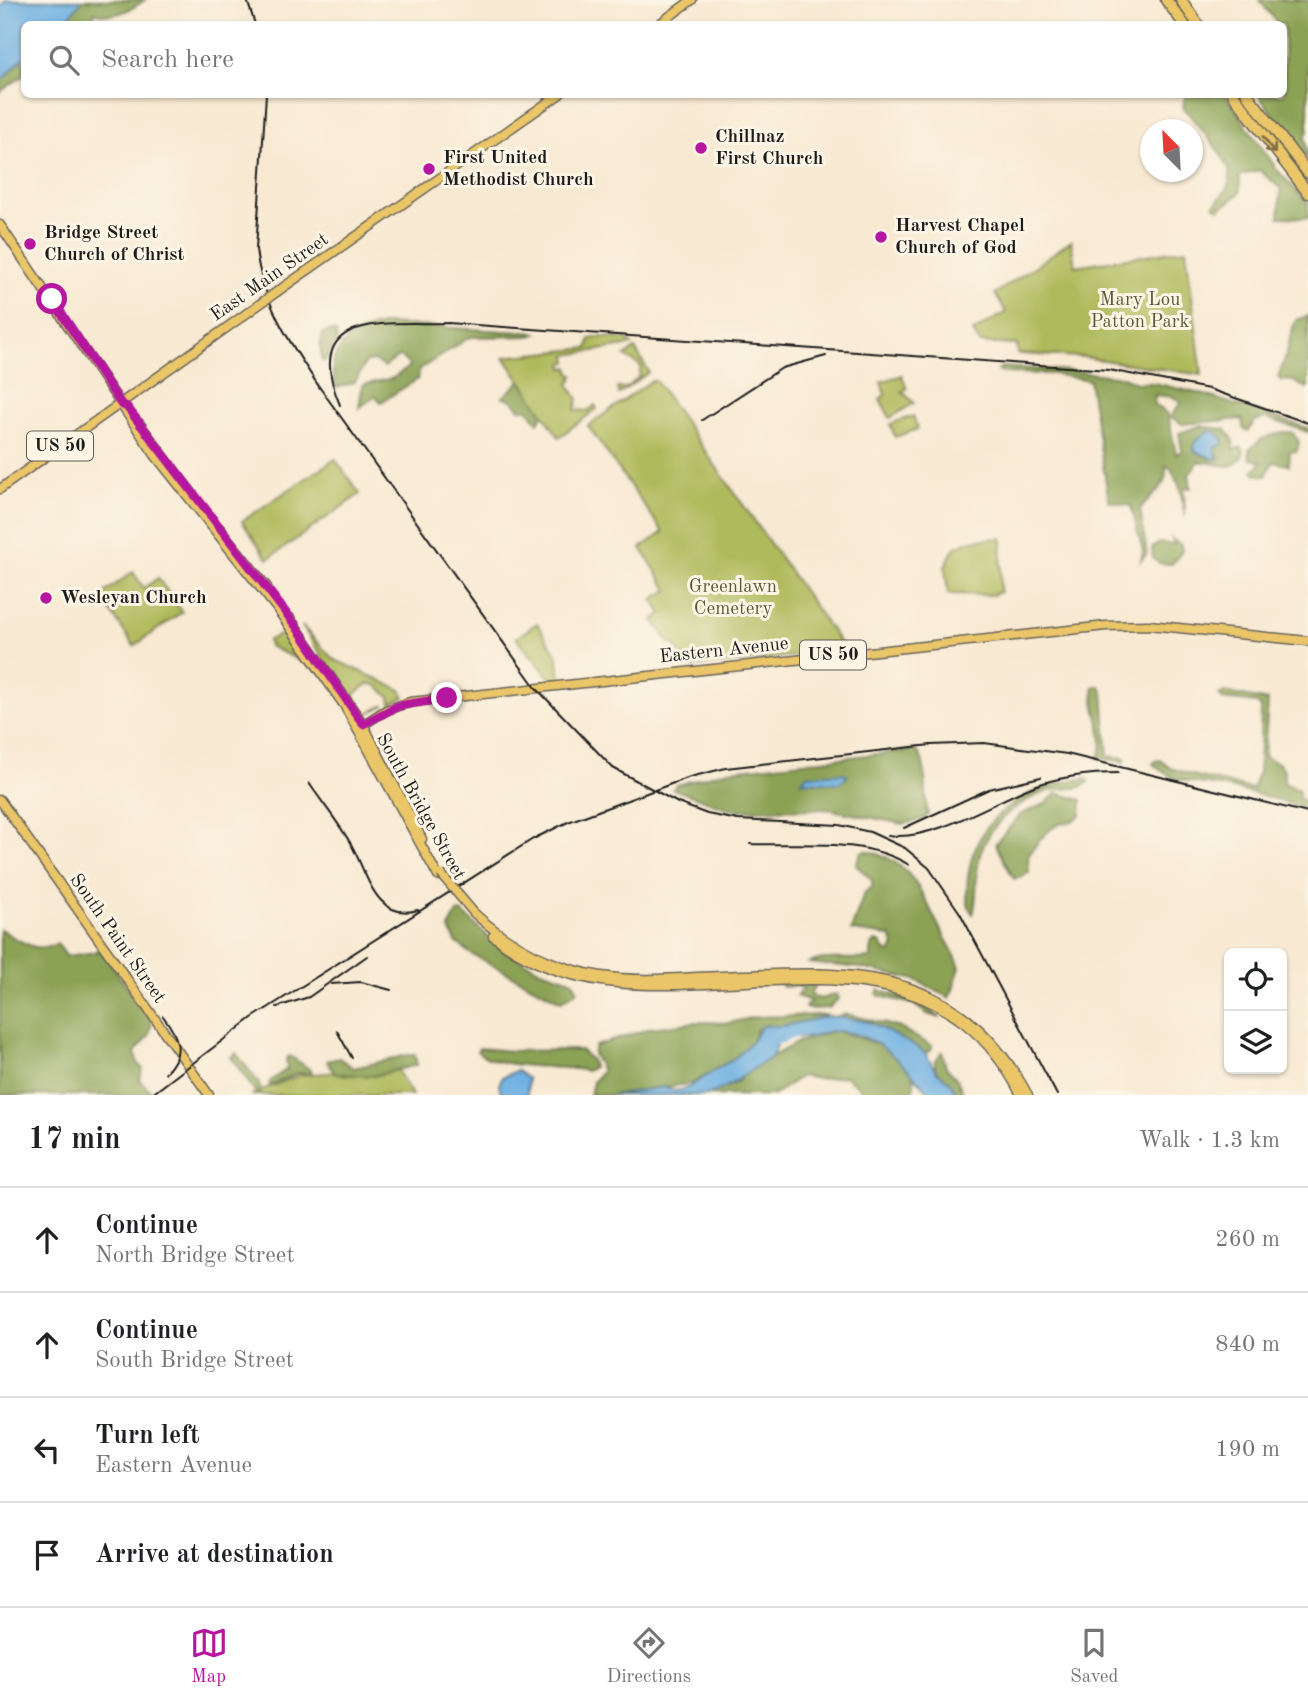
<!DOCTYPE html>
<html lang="en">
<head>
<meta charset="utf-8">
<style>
  :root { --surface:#fff; --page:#f6f6f6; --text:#202124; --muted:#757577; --line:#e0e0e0; --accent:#b5179e }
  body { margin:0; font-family:"Old Standard TT",serif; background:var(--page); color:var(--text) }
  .controls { position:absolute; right:21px; bottom:21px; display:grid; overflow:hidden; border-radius:10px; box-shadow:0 2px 5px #0004 }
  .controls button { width:63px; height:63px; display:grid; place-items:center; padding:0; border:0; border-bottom:2px solid var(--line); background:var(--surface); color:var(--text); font:35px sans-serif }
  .compass { position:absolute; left:1140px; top:119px; width:63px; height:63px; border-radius:50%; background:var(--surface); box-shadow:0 2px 5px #0004; rotate:336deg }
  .stop { position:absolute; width:21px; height:21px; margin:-16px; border:5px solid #b5179e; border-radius:50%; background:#fff }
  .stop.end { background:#b5179e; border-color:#fff; box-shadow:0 2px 7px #0008 }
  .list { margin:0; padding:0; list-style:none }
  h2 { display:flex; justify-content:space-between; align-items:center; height:91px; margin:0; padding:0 28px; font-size:30px }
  h2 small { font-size:23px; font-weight:400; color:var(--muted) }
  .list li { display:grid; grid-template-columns:46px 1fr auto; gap:21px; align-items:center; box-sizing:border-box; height:105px; padding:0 28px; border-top:2px solid var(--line) }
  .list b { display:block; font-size:26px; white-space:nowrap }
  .list p { margin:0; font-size:23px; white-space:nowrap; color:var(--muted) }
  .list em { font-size:23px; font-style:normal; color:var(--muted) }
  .icon { flex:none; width:38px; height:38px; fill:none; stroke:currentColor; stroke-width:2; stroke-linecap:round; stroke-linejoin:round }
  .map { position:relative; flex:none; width:1308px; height:1095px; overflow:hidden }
  .search { position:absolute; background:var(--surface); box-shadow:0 2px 5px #0004; left:21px; right:21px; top:21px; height:77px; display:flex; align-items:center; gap:18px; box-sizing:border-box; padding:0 24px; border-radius:10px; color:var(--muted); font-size:26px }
  .sheet { height:511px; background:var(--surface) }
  nav { display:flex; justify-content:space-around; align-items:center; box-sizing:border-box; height:98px; border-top:2px solid var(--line); background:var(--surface); font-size:19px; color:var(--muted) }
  nav a { display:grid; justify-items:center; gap:4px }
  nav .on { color:var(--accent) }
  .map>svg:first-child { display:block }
</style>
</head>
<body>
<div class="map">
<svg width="1308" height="1095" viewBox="0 0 1308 1095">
  <rect width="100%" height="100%" fill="#fcf5e5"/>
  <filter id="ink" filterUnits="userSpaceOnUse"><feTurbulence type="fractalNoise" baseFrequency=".0143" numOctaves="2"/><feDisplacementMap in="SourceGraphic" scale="14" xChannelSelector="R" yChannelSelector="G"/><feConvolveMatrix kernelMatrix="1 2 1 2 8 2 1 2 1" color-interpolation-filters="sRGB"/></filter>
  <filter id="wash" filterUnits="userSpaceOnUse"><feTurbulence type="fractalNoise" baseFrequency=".00686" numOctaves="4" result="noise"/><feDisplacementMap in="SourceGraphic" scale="28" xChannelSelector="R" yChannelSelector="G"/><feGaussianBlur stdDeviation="1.57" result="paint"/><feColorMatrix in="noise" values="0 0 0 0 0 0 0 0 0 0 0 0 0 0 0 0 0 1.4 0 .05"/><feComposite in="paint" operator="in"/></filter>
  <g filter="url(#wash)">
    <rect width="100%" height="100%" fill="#f8e9d2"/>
    <path fill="#afba5c" stroke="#666b3c" stroke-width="2" d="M1071,241l4,25 111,-17 16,126 -119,-18 -65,-3 -1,-9 -37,-2 -7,-11 33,-20 -11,-18z
      M600,337l26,2 6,6 -65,10 1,7 -5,1 1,5 5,-1 1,7 4,1 -5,10 9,14 -3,11 13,1 7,-6 2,4 -38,28 -55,-80 84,-9 2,-9z
      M635,349l14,23 -30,22 -2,-6h9l13,-11 2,-11 -16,-10z
      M902,375l5,14 -5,2 12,12 -24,15 -10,-19 5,-4 -4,-13z
      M651,381h5l189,269 -154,18 -17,-24 -4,-1 -17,-23 9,-6 -9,-15 15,-9 -27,-42 22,-16 -75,-106z
      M913,416l5,13 -23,8 -5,-13z
      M335,459l25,35 -92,65 -26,-38z
      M1002,538l-2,54 -7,3 -45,-1 -3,-27 9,-19 17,-8z
      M133,572l11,16 14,-10 24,34 -48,34 -34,-50z
      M537,623l21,34 2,25 -6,1 -38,-45z
      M302,626l31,33 68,31 4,7 -14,7 -1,-7 -14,-12 -8,-1 -14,11 13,19 18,-9 -24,11z
      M285,633h5l26,35 -47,-22 -1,-6z
      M396,1068l16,27h-161l49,-20z"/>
    <path fill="#8ba254" stroke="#545f38" stroke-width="2" fill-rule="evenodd" d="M82,0h63c-17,12 -32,19 -51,12v12h-31z
      M1259,0h49v131l-3,6 3,23 -50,-65 26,-1v-70h-6z
      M24,57v18l-24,17v-10z
      M1188,95h37l54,77 29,31v15l-29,-1 2,-28 -22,-19 -19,6v17l-20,16 -6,-4c7,-9 16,-16 16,-29 1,-16 -36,-54 -47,-69l2,-11z
      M1308,316v72h-2l-13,-7 -13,-1 -2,-4c10,-18 10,-38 18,-56z
      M387,324l151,9 -8,3 -60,1 -50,32 -2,10 -37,23 -6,-6 -16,12 3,-23 31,-7 17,-12 -10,-10 -16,11 -10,-6 -8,1 -11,20 -18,6c-15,-39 16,-58 50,-64z
      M330,331l6,1 1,9 -12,20h-3l-2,-15 3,-13z
      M1002,367l69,4 52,6 14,6h17l48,11 106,34v4l-42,-14 -11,3 -7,10 -5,-3 -1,-9 -60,5 -11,-7 10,-15 -8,-5 -18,-2 -1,9 14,10 8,40 6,-3 -3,-18 21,-7 25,3 8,10 1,11 7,-3 3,5c-10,26 -31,7 -46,10l-9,13 2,13h-7l1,28 -6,-31 -9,-18 -4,-1c2,24 -15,28 -26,43l7,45 -6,6 2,-8 -12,-46 -22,-5 -20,-121 -36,-6 -50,-1 -5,-3zM1199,440l23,5 -8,4 5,9 -7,2 -18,-9 1,-9z
      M521,380l22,34 -5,9 -10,-14h-8l-8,-9 -9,-3z
      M1282,432h10l7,10 -2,9 -7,1 -1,13 -16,-3 -7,14 -10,-2 -3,-3 9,-9 -12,-3 -1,-9 13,-11z
      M1172,539l9,6 1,6 -10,13 -14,-1 -5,-5 -1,-10 7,-5 15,2z
      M1094,686h6l3,5 5,65 17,2v4l-27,-4c12,-18 -8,-50 -4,-72z
      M1224,692l44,9 -4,56 16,7 4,6v13l15,7v8l9,6v5c-28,-8 -56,-17 -84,-22 -29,-6 -48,-2 -71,-23l2,-3 6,-1 9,8 30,9 52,12 7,-17 2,-64 -5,-5 -34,-4 -3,-4z
      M915,750c14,7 9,48 13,65l-4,4 -21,5 -76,-15 -95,1 -59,-21 4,-4 52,-15z
      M1080,779l6,-1 3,4c-9,9 -28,5 -41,9 -33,11 -65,38 -70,74 -3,16 0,33 -5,49 -8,-10 -6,-24 -5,-37 7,-61 56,-89 112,-98z
      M1057,793l25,7 -1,14c-8,10 -16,7 -26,12 -9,6 -22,21 -27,31l1,16 -15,6 -19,-35 26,-30 24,-10z
      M865,851c38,5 55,35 69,66 8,17 19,32 26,50l-10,31 -34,-18 -55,-12 -52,-5c16,-8 43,-2 62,-5v-12l4,-4h5l6,10h5l3,-8 -4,-8 -39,-5 13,-38 8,-6v-7l-16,-15 5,-13z
      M462,912l41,39 38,19 31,10 6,11 -17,10 -90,-47 -15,-12 -7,-14 8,-15z
      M0,929c17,10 38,27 57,14l9,13 30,-4 3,-4 53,74 -3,14 -14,16 3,12 5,5 -4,11 13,12 -3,3h-149z
      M781,984l35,1 -6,9c10,9 17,2 27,0l2,4 -10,10 -21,1 -3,-2 6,-6 -15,-5 8,-7 -7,-3 -15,1z
      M879,990l37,11 25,17 -14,-4 -14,-10 -33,-8 -3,-2z
      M847,1014l51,13 34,19 -1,4 -6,3 -56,-31 -35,-5z
      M825,1015l-7,5 -44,8 -7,-3 -10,4 -4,11 -17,17 -43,26 -81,12h-22l3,-13 9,-11 -9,-17 2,-8 56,-18 46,-6 32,1 26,-6z
      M833,1031c27,4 96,27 78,64h-42l-24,-19 -26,3 -18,-3 -27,19h-67l30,-13 12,-13 49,-27z
      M479,1048l33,3 69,-1 10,10 2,7 -6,4c-29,-7 -89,0 -110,-20z
      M942,1052l4,15 11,12 7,16h-6l-23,-26v-8z
      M236,1053l23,30 2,10h-5l-25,-36z
      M408,1055h7l2,10 -43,11 -39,-2 -8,-13 12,-3 15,10z
      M290,1056l21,14 1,4 -15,-1 -28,13 1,-5 17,-12 -1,-11z"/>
    <path fill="#6eb0e2" stroke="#45667f" stroke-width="2" d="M6,0h76l-19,24h-39v33l-24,25v-75z
      M1208,431l8,1 8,8 -2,5 -8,3 4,12 -24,-9 1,-9z
      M844,773l4,3 -9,7 -38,-2 6,-6z
      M829,1016l40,6 48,25 8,6 12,19 11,8 10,15h-26c-26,-27 -54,-64 -98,-64 -8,0 -14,4 -22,6 -12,2 -21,-3 -32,1l-9,20c-22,11 -41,32 -66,37 -26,0 -65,0 -92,0l51,-8 13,4 10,-3 49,-31 17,-17 9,-14h21z
      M517,1071l11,8 -1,16h-25l-3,-10 3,-8z"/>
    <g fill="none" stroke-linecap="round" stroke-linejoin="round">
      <path stroke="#6eb0e2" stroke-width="6" d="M774,1043l26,-10"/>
    </g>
  </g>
  <g filter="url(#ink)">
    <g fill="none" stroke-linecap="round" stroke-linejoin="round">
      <defs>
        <path id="major" d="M659,24l33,-24
          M0,225l155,230 123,155 66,95 94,171
          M278,291l282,-197
          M139,423l57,77
          M0,489l173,-123
          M220,529l47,58
          M289,617l74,107 59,115
          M358,728l28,-18 24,-8 696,-76 43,-1 159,16
          M0,800l209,295
          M474,913c35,32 79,55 127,63 31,5 64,3 96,1 137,-5 254,-24 331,118
          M493,936c158,128 415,-62 528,159"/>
        <path id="highway" d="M1166,0l18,24
          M1181,0l17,24
          M1233,94l75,99
          M1247,94l61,79"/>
      </defs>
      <use href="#major" stroke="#69645c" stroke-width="11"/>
      <use href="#highway" stroke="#69645c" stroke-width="13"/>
      <use href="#major" stroke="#eac669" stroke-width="8"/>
      <use href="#highway" stroke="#eac669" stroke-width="10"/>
      <path stroke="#1c1c1c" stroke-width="2" d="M247,0l8,24
        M266,94l-10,155c6,53 35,96 64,139l216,300 77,80 65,35 29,11 31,6 101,5 31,7 35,16 24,20 31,45 97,182
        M340,405c-41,-96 50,-80 108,-82l661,47 100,19 99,34
        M702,420l80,-52 44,-12
        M309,783c14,21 31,41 43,63 15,27 24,76 66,64
        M904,828l85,-39 52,-12
        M888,835c44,8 107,-35 149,-50 24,-8 55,-12 81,-12
        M750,844c50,2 114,-7 159,21
        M331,984l30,-2 30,8
        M277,1007l32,-10 58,-41
        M163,1016c15,20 23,37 2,57
        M337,1031l15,27
        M151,1095l101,-77 281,-179 35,-17 122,-45 36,-9 205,-23 53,-2 83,11 241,59"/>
      <defs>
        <path id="major-bridge" d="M173,366l105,-75
          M441,874l33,39"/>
      </defs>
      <use href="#major-bridge" stroke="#69645c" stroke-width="11" stroke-linecap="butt"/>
      <use href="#major-bridge" stroke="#eac669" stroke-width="8"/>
    </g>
    <defs><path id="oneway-shaft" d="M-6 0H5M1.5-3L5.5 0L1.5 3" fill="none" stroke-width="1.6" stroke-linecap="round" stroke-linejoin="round" transform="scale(1.75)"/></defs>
    <use stroke="#837142" href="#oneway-shaft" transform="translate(1269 145) rotate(54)"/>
  </g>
  <g fill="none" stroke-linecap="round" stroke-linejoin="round" filter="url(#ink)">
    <path stroke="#b5179e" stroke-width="9" d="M52,299l69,105 6,3 169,219 67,98 35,-18 49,-8"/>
  </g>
  <g fill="#b5179e" stroke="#fcf5e5" stroke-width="2.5">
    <circle cx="701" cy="148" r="7"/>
    <circle cx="429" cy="169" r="7"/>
    <circle cx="881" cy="237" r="7"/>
    <circle cx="30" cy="244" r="7"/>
    <circle cx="46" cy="598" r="7"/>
  </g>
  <g text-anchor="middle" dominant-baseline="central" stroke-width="6" stroke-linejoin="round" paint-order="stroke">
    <g fill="#fcf5e5" stroke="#5f5d58" stroke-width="2">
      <rect x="27" y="431.5" width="66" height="29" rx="5"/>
      <rect x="800" y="640.5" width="66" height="29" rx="5"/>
    </g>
    <g font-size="18" font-weight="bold" fill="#1c1c1c">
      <text x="60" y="446">US 50</text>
      <text x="833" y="655">US 50</text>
    </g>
    <g font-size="19" font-weight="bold" fill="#1c1c1c" stroke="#fcf5e5" text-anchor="start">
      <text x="715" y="137">Chillnaz<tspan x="715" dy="22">First Church</tspan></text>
      <text x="443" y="158">First United<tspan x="443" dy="22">Methodist Church</tspan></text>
      <text x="895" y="226">Harvest Chapel<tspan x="895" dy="22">Church of God</tspan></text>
      <text x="44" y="233">Bridge Street<tspan x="44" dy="22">Church of Christ</tspan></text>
      <text x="60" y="598">Wesleyan Church</text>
    </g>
    <g font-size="19" fill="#1c1c1c" stroke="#fcf5e5">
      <text transform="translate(270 278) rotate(-35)">East Main Street</text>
      <text transform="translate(724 651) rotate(-6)">Eastern Avenue</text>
      <text transform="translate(420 807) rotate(61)">South Bridge Street</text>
      <text transform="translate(117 939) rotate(55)">South Paint Street</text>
    </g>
    <g font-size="19" fill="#575b36" stroke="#fcf5e5">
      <text x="1140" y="300">Mary Lou<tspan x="1140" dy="22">Patton Park</tspan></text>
      <text x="733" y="587">Greenlawn<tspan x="733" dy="22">Cemetery</tspan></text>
    </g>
  </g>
</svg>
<div class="controls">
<button><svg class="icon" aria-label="locate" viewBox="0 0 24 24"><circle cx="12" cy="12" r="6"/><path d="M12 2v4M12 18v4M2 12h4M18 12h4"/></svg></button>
<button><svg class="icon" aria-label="layers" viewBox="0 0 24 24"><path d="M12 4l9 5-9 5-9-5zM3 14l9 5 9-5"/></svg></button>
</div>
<svg class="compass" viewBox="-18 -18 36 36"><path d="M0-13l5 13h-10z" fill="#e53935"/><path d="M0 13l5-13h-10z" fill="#757577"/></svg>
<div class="stop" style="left:52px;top:299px"></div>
<div class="stop end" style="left:447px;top:698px"></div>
<div class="search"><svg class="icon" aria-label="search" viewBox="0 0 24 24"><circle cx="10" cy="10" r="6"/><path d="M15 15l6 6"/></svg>Search here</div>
</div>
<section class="sheet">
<h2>17 min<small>Walk · 1.3 km</small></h2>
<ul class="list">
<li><svg class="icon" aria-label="ahead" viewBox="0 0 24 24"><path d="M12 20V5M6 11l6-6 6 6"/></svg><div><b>Continue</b><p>North Bridge Street</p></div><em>260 m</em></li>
<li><svg class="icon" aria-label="ahead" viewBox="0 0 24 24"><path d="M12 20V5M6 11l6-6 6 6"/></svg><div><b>Continue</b><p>South Bridge Street</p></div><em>840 m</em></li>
<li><svg class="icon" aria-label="left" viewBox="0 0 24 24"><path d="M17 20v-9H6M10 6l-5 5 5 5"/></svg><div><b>Turn left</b><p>Eastern Avenue</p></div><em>190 m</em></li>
<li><svg class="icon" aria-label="arrive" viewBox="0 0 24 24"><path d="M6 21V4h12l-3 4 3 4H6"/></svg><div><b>Arrive at destination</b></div></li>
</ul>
</section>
<nav>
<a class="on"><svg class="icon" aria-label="map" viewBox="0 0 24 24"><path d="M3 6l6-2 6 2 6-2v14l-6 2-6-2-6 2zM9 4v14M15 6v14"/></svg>Map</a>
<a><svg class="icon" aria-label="directions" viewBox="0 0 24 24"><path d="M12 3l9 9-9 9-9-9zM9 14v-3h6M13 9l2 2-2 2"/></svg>Directions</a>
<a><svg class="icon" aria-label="saved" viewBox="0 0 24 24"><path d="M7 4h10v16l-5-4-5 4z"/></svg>Saved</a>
</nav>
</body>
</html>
